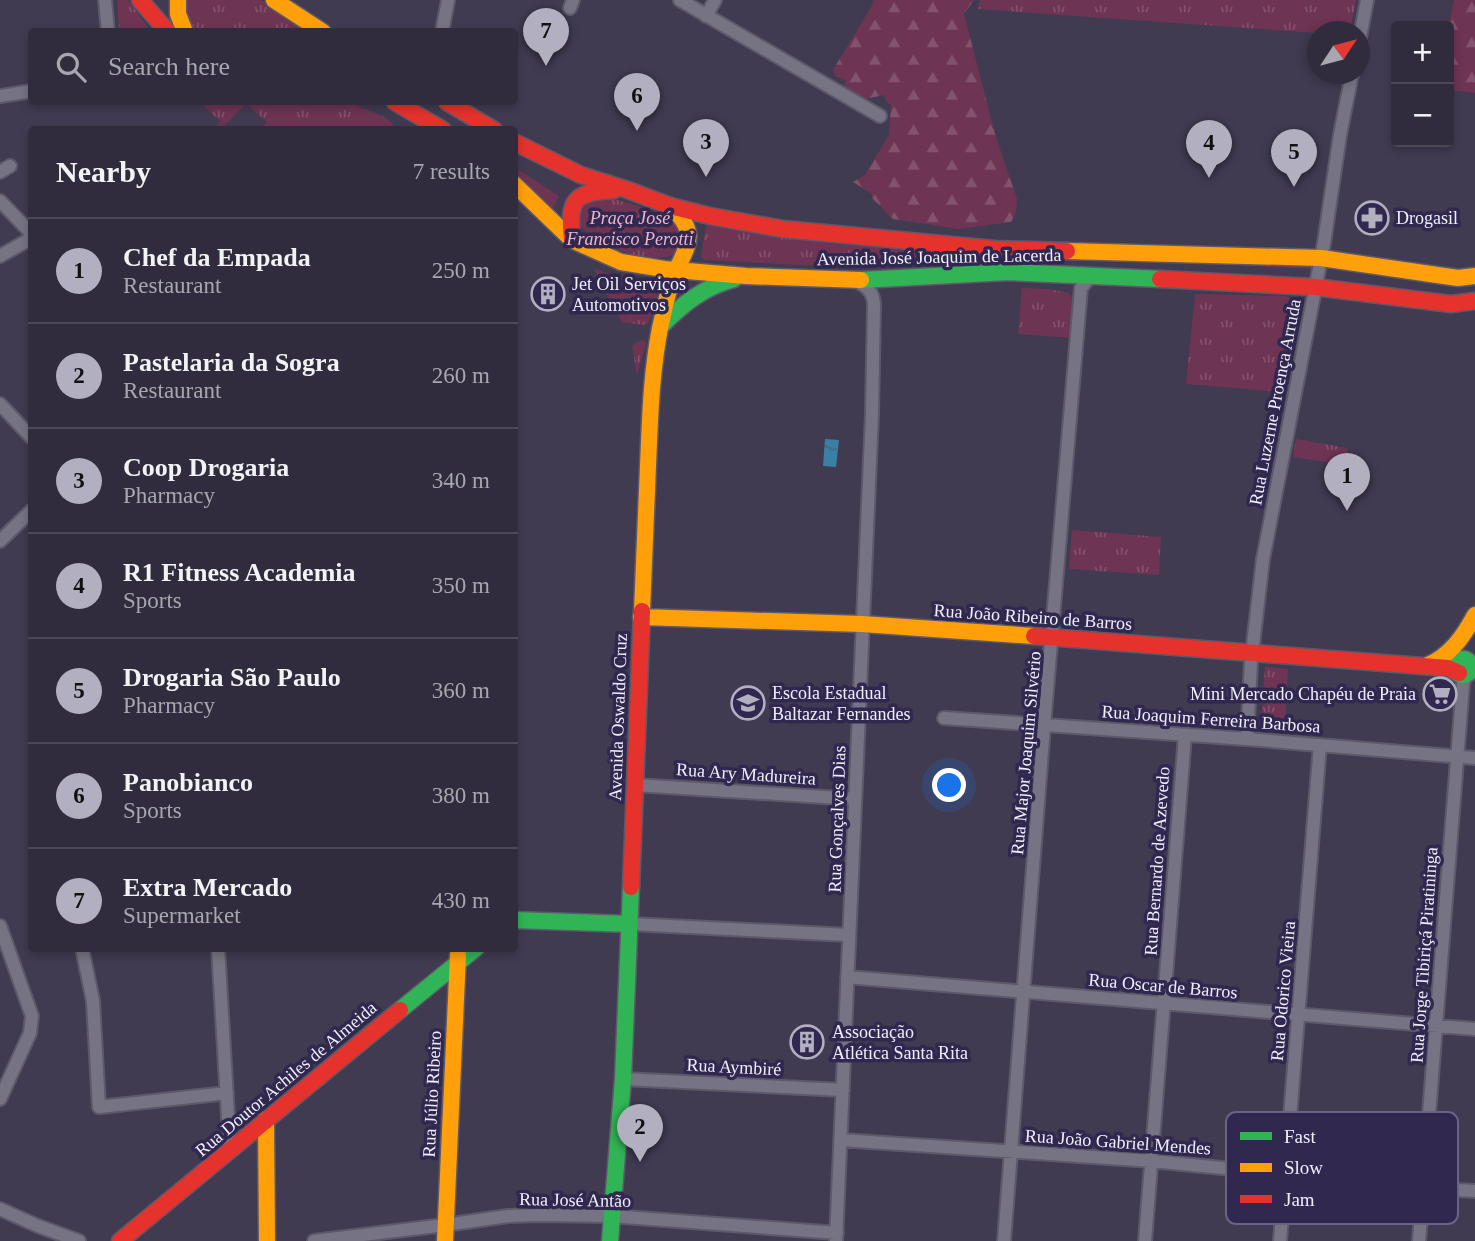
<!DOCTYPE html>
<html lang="en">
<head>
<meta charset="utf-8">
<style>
  :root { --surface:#302c3d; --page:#3c3848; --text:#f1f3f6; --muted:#a8a7b0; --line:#4b4857; --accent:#b2afc1 }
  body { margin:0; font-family:"Times New Roman",serif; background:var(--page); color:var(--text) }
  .controls { position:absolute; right:21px; top:21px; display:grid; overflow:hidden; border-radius:7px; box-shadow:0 4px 10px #0003 }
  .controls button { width:63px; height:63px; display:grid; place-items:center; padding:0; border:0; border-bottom:2px solid var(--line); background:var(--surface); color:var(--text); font:35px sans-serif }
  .compass { position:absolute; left:1307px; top:21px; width:63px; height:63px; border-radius:50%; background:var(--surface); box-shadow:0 4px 10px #0003; rotate:54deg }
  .you { position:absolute; left:950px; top:786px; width:24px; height:24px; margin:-18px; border:5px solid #fff; border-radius:50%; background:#1a73e8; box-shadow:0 0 0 10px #1a73e833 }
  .badge { display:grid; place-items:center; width:46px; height:46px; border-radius:50%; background:var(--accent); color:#111; font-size:23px; font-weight:700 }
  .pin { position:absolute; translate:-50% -58px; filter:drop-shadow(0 2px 4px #0008) }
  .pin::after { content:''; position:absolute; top:37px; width:24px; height:21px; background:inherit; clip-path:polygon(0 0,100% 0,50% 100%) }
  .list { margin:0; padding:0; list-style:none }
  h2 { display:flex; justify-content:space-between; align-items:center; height:91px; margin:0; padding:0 28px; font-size:30px }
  h2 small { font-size:23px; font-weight:400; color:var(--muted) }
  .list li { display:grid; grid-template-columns:46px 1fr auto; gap:21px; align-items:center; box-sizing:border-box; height:105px; padding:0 28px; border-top:2px solid var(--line) }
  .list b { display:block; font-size:26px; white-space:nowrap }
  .list p { margin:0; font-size:23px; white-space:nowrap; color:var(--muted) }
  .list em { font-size:23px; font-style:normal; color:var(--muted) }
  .icon { flex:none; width:38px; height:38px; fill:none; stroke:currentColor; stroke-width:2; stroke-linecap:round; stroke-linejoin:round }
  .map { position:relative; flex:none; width:1475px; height:1241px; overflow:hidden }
  .search { position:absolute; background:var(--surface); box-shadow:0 4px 10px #0003; left:28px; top:28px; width:490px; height:77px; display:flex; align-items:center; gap:18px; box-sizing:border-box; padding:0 24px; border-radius:7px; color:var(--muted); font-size:26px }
  .panel { position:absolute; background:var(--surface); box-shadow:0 4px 10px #0003; left:28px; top:126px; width:490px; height:826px; border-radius:7px }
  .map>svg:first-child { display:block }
</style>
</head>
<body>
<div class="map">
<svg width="1475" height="1241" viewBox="0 0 1475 1241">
  <defs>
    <pattern id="grass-tufts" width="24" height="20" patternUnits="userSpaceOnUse" patternTransform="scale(1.75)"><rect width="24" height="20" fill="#6e3453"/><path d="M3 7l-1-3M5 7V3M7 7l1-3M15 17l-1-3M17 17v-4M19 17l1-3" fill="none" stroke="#83526d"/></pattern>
    <pattern id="forest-firs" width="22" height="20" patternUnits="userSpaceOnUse" patternTransform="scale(1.75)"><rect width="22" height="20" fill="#6e3453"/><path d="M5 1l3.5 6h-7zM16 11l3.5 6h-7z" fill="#83526d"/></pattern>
    <pattern id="water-ripples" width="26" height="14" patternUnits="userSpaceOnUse" patternTransform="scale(1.75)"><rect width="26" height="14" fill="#3a80a4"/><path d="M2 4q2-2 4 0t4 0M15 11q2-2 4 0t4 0" fill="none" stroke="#406981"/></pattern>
  </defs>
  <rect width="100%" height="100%" fill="#403b51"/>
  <path fill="url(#grass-tufts)" d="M117,0h11l23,31h-32z
    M188,0h73l50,31h-114c-9,-9 -12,-18 -9,-31z
    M980,0h376l-6,31 -32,1 -1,1 -339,-24z
    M199,102h150l35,15 8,6 3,6h-134l6,-7 -21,-18 -25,25h-3l-3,-2 5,-6z
    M514,167l45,29 -10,21 -34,-36z
    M598,195c18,5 86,19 84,43 -1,5 -5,11 -7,16 -28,13 -78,-10 -98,-31v-16z
    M708,225l126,19 480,21v4l-112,-6 -174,-6 -38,1 -66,7 -56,2 -47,-1 -117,-6 -3,-2v-4l5,-27z
    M596,269l35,13 28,3 -5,25 -7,14 -3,1 -22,-3 -27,-51z
    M1022,288l27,1 20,4 5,8 -1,37 -55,-4z
    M1195,294l91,2c9,5 13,11 12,22l-17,74 -95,-8z
    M644,340l2,3 -9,32 -5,-29 5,-4z
    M1296,439l52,9 -3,17 -52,-8z
    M1072,530l89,7 -2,38 -90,-6z
    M1265,667l23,2 -3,60 -23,-4 -1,-3z"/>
  <path fill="url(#forest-firs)" d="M872,0h102l-10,14 31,120 22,65 -1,13 -5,10 -52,7 -66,-10 -21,-21v-4l-19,-12 12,-7 24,-40 2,-30 -5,-4 -2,-6 -24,5 -16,-12 2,-7 -11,-5 -2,-6 41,-68z
    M1454,0h21v93l-26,-3 -1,-64 1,-1z"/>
  <path fill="url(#water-ripples)" d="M825,439l14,1 -3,27 -13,-1z"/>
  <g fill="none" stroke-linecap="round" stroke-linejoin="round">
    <defs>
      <path id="street" d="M105,0l3,32
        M680,0l200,116
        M570,8l3,-8
        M706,16l9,-16
        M442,32l6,-32
        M1360,37l7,-37
        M0,96l32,-5
        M0,172l10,-6
        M0,201l32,33
        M0,256l32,-18
        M0,404l32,34
        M0,541l32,-31
        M944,718l303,21 228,19
        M1247,739l4,-77 12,-103 61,-316 16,-108 12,-61
        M635,785l220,14
        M630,924l219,11
        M0,926l32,90 -2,17 -30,66
        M82,948l11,53 6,106 128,-14
        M218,948l12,202
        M847,977l628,52
        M623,1079l220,11
        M841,1140l311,21 271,27 52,3
        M0,1209l38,17 41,15
        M314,1241l131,-16 63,-9 32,-1 71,1 226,17
        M836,1241l36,-827 2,-110c-1,-12 -7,-18 -18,-23
        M1004,1241l40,-516 37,-437 7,-9 8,-4
        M1145,1241l40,-506
        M1280,1241l40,-496
        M1419,1241l44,-557 2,-7 4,-4"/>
      <path id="fast" d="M861,280l147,-8 152,7
        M662,325c22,-22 42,-38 72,-46
        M1455 667a8 8 0 1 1 16 0a8 8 0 1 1-16 0Z
        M514,920l116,4
        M400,1010l76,-62
        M610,1241l13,-162 8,-192"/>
      <path id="slow" d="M178,0v14l7,18
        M274,0l49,32
        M514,184l58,56 49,22 43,7 82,7 115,4
        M1067,251l254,7 137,20 17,-2
        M642,611c2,-48 4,-97 6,-145 2,-46 3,-92 12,-138 4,-16 6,-31 12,-47 12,-33 31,-45 -2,-75
        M641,617l221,7 172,12
        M1426,666c24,-10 37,-29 49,-51
        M266,1120l1,121
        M445,1241l13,-286"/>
      <path id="jam" d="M140,0l28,32
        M395,102l48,28
        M447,102l47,28
        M514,142l67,33 47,15 42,16 40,10 73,13 212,20 72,2
        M572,240c-4,-40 1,-48 42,-50
        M1160,279l155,8 136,17 24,-3
        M1034,636l414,32 11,5
        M631,887l11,-276
        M120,1241l280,-231"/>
    </defs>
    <use href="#street" stroke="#5d596a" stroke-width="16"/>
    <use href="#fast" stroke="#5d596a" stroke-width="19"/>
    <use href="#slow" stroke="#5d596a" stroke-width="19"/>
    <use href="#jam" stroke="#5d596a" stroke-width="19"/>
    <use href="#street" stroke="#767484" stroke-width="12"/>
    <use href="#fast" stroke="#30b455" stroke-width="16"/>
    <use href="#slow" stroke="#ff9f0a" stroke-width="16"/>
    <use href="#jam" stroke="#e5322d" stroke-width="16"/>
  </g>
  <defs>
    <symbol id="pharmacy-ring" viewBox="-11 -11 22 22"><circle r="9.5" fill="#30284f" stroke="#b2afc1" stroke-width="1.5"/><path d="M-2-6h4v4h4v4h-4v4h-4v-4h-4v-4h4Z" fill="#b2afc1"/></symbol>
    <symbol id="building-ring" viewBox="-11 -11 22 22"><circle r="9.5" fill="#30284f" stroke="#b2afc1" stroke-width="1.5"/><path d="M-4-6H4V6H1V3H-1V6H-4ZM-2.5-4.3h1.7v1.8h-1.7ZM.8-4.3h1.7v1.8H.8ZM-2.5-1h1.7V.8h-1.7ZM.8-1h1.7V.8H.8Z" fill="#b2afc1"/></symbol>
    <symbol id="supermarket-ring" viewBox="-11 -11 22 22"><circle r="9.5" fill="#30284f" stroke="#b2afc1" stroke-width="1.5"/><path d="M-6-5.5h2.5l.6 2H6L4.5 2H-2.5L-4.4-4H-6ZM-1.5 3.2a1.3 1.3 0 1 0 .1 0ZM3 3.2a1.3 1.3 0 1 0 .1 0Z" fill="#b2afc1"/></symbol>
    <symbol id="school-ring" viewBox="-11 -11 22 22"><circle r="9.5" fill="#30284f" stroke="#b2afc1" stroke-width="1.5"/><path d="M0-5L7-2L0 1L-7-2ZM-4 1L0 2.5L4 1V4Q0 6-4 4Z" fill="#b2afc1"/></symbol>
  </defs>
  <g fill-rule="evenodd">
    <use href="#pharmacy-ring" x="1353" y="199" width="38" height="38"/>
    <use href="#building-ring" x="529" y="275" width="38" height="38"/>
    <use href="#supermarket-ring" x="1421" y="675" width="38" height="38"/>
    <use href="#school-ring" x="729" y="684" width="38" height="38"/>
    <use href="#building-ring" x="788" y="1023" width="38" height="38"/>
  </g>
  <g text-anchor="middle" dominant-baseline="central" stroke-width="7" stroke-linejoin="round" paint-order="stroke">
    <g font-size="18" font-style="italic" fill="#efb4cd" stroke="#30284f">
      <text x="630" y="218">Praça José<tspan x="630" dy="21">Francisco Perotti</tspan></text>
    </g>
    <g font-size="18" fill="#f0eefd" stroke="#30284f" text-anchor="start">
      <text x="1396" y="218">Drogasil</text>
      <text x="572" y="284">Jet Oil Serviços<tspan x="572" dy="21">Automotivos</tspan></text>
      <text x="772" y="693">Escola Estadual<tspan x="772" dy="21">Baltazar Fernandes</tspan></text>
      <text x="1416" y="694" text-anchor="end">Mini Mercado Chapéu de Praia</text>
      <text x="832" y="1032">Associação<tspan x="832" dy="21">Atlética Santa Rita</tspan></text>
    </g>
    <g font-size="18" fill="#f0eefd" stroke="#30284f">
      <text transform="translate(939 257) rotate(-1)">Avenida José Joaquim de Lacerda</text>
      <text transform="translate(1275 402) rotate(-79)">Rua Luzerne Proença Arruda</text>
      <text transform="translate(1033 617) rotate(4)">Rua João Ribeiro de Barros</text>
      <text transform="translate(618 717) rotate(-88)">Avenida Oswaldo Cruz</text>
      <text transform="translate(1211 719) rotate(4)">Rua Joaquim Ferreira Barbosa</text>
      <text transform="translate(1026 753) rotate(-85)">Rua Major Joaquim Silvério</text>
      <text transform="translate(746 774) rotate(4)">Rua Ary Madureira</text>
      <text transform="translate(837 819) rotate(-88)">Rua Gonçalves Dias</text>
      <text transform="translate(1157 861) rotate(-86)">Rua Bernardo de Azevedo</text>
      <text transform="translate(1424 955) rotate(-86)">Rua Jorge Tibiriçá Piratininga</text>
      <text transform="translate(1163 986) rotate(5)">Rua Oscar de Barros</text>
      <text transform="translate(1283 991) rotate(-85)">Rua Odorico Vieira</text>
      <text transform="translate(734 1067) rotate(3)">Rua Aymbiré</text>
      <text transform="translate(286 1079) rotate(-40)">Rua Doutor Achiles de Almeida</text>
      <text transform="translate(432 1094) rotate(-87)">Rua Júlio Ribeiro</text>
      <text transform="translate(1118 1142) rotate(4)">Rua João Gabriel Mendes</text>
      <text transform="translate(575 1200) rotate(1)">Rua José Antão</text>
    </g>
  </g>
  <rect x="1226" y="1112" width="232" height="112" rx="10" fill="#30284f" stroke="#6a6383" stroke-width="2"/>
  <rect x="1240" y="1132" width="32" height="8" fill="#30b455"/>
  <rect x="1240" y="1163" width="32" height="9" fill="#ff9f0a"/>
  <rect x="1240" y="1195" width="32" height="8" fill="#e5322d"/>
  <g font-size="19" fill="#f0eefd">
    <text x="1284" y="1143">Fast</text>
    <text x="1284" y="1174">Slow</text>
    <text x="1284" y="1206">Jam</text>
  </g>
</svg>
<div class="controls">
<button>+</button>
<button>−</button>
</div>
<svg class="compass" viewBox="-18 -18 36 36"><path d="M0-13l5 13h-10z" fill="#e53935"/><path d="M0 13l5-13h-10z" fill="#a8a7b0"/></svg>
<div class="you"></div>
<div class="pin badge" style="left:1347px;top:511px">1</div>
<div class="pin badge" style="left:640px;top:1162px">2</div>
<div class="pin badge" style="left:706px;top:177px">3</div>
<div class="pin badge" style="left:1209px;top:178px">4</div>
<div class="pin badge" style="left:1294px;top:187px">5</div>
<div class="pin badge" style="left:637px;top:131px">6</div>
<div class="pin badge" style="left:546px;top:66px">7</div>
<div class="search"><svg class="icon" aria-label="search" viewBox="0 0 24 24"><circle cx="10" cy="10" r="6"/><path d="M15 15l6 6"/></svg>Search here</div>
<section class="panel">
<h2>Nearby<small>7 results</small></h2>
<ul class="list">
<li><span class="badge">1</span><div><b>Chef da Empada</b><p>Restaurant</p></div><em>250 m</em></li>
<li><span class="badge">2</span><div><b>Pastelaria da Sogra</b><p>Restaurant</p></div><em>260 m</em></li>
<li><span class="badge">3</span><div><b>Coop Drogaria</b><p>Pharmacy</p></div><em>340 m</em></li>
<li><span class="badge">4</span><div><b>R1 Fitness Academia</b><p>Sports</p></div><em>350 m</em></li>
<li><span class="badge">5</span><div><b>Drogaria São Paulo</b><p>Pharmacy</p></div><em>360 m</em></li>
<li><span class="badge">6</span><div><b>Panobianco</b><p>Sports</p></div><em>380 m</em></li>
<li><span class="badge">7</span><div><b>Extra Mercado</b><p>Supermarket</p></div><em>430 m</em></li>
</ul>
</section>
</div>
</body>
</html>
